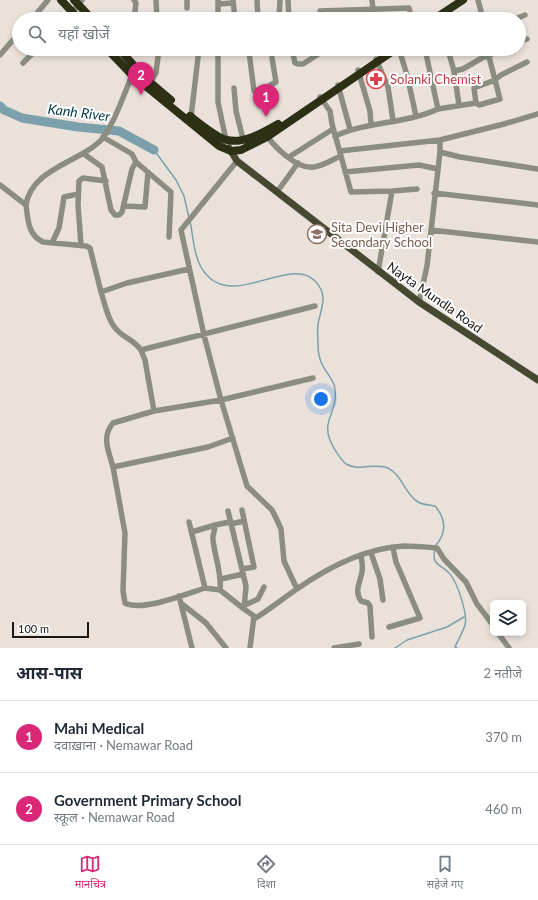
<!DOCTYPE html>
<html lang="hi">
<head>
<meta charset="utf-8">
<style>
  :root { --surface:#fff; --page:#f2f2f3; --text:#1f2937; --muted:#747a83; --line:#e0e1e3; --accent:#db2777 }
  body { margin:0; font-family:Lato,"Noto Sans Devanagari",sans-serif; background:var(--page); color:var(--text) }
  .controls { position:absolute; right:12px; bottom:12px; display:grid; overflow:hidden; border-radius:6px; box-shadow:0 2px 6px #0003 }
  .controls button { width:36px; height:36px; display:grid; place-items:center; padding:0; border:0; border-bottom:1px solid var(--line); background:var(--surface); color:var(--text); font:20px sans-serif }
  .scale { position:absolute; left:12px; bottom:10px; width:77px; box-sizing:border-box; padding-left:4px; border:2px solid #1a1715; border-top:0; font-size:11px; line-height:14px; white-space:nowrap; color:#1a1715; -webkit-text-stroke:3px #fff; paint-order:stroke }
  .you { position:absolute; left:321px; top:399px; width:14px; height:14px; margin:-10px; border:3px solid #fff; border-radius:50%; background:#1a73e8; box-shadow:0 0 0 6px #1a73e833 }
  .badge { display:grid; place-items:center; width:26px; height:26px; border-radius:50%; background:var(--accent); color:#fff; font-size:13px; font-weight:700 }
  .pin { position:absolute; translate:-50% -33px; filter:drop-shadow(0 1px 2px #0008) }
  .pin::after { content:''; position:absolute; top:21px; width:14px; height:12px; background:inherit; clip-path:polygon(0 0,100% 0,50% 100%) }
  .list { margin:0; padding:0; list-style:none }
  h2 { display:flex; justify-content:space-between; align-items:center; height:52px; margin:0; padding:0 16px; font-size:17px }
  h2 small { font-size:13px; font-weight:400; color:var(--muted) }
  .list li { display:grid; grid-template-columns:26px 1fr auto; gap:12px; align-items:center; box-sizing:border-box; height:72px; padding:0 16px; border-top:1px solid var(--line) }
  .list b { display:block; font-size:15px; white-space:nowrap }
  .list p { margin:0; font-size:13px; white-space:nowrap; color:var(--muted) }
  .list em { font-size:13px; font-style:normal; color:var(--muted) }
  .icon { flex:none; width:22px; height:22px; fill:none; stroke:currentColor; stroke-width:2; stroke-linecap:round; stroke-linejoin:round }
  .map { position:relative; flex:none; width:538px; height:648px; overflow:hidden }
  .search { position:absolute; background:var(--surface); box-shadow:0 2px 6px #0003; left:12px; right:12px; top:12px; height:44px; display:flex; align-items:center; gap:10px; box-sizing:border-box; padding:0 14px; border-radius:22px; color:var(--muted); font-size:15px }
  .sheet { height:196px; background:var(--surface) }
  nav { display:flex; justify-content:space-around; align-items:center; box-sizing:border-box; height:56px; border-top:1px solid var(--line); background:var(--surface); font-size:11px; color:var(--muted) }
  nav a { display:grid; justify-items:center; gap:2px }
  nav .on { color:var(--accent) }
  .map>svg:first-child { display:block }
</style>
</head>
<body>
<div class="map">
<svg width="538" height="648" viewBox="0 0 538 648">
  <rect width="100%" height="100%" fill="#eae2da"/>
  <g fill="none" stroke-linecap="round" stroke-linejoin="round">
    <path stroke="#7ca0ab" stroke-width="1.5" d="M154,150l22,30 8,16 5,22
      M190,221c3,14 3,28 9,42 25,55 90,-10 116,18 14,14 6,27 3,43 -1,6 0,14 0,21 0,7 1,14 5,21 4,8 11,14 12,23 3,28 -18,31 0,61 3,4 7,11 11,14 13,8 29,-2 42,4 14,7 17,26 30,34 5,3 12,3 17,4 11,13 12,26 1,39
      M435,549c-4,16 5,15 14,24 8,8 19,41 16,52 -2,7 -7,15 -10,22l2,1
      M395,648l12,-8 40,-13 17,-10"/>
    <path stroke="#7ca0ab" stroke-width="9" d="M0,106l4,4 18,8 56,9 41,4 35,19"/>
    <path stroke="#8c8d80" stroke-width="5.5" d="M134,0l2,3 -2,16
      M156,0l1,19
      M218,0v19
      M233,0l2,19
      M257,0l1,19
      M288,0l1,19
      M372,0l1,9
      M478,0l5,19
      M218,4l15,-1
      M187,8v-8
      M320,11l89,-3 3,11
      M32,19l16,-19
      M67,19l15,-19
      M169,19h1
      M279,19l1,-19
      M515,19l10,-4
      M519,42l8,-3
      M218,49v53l8,38
      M258,49l-9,3 5,39 8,-1 14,-8 -4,-24
      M292,49l3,14 3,1h5l23,-15
      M399,49l8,26 9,41
      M449,49l-1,1 6,21 5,34
      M487,49l8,31 6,-5 26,-13
      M0,55l19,-22
      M376,59l12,28 5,33
      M23,63l14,-14
      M358,70l12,41 1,13
      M454,71l9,-2 19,-11 23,-9
      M150,82l6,-9 3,-24
      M338,85l12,44
      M234,88l2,23 7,28
      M320,97l10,14 2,13 19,68 41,-1
      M438,109l38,-6 -2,-15 21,-8 5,19 -21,6 -3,-2
      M191,117l8,-68
      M266,135c9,12 31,35 48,32 9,-1 19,-8 27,-11
      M335,136c33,-15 71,-12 103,-27l-13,-60
      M103,137l29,17 4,8 35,30 -2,45
      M340,151l100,-11
      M440,152l20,5 78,12
      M84,154l18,13 9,43 4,5h4l3,-3 10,-43 4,-7
      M289,157l44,-28
      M237,161l-56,69 23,105 17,65 26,86 25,24 4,8 5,11 3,32 13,28
      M345,172l74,-7 19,4
      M0,185l26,20c2,15 2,30 17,37l43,4 4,2 11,44 26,-9 62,-14
      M277,192l21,-29
      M434,193l104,12
      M26,205c5,-37 56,-43 77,-67 11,-13 23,-49 30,-65
      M125,206l20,1 3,-35
      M431,230l107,12
      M52,243l7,-15 5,-31 14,-3
      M81,245l-3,-40 1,-24 4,-3 23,3
      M378,272l14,-81 25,-2
      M101,292c4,12 7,29 16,38 8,9 15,8 24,20
      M419,302l8,-36 13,-114v-12l64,-16 34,-10
      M313,378l-92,22 -67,11 -9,-51 -4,-10 174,-44
      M113,467c-4,-15 -12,-30 0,-44l41,-12
      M228,511l18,75 -2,23 10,7 -4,32
      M189,522l16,66 15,2 24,19
      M231,524l13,-3
      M215,525l15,-3
      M192,532l23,-7c0,6 -3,11 -2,15 2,18 9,33 7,50
      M371,553l9,26 3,21
      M361,556c1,5 2,11 1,16 -2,11 -8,19 -1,29l7,2 2,3 2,31
      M242,569l12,-2 -12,-57
      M221,579l22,-5
      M205,588c-19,6 -63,24 -80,15l-2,-12 2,-58 -12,-66 95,-20 25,-9
      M179,596l13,52
      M182,604l24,19 20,25
      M245,605l13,-6 6,-12
      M254,619c15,-9 28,-20 43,-30 30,-21 69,-41 107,-43 11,0 22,1 33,2l7,11 22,23 11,22 16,21
      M389,627l31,-9 -24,-56 -3,-14
      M498,633l11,15
      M334,648l25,-4"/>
    <path stroke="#464831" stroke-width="7" d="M229,148l8,13 182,141 119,78"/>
    <path stroke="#2e3016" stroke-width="8" d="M61,0l18,19
      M74,0l18,19
      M434,19l29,-19
      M107,49l25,26 87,71 12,5 10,-1 26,-13 129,-88
      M119,49l26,29 26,22
      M190,116c9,7 27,22 37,24 17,4 37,-8 51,-16"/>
  </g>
  <defs>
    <symbol id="pharmacy-ring" viewBox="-11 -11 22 22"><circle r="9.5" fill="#fff" stroke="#e0444e" stroke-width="1.5"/><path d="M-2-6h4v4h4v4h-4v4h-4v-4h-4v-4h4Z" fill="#e0444e"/></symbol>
    <symbol id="school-ring" viewBox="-11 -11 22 22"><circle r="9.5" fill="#fff" stroke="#8d6e63" stroke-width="1.5"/><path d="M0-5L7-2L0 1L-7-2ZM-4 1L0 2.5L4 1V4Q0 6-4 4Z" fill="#8d6e63"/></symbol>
  </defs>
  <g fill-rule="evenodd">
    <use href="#pharmacy-ring" x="365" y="68" width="22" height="22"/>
    <use href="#school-ring" x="306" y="223" width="22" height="22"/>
  </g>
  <g text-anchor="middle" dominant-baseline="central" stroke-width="4" stroke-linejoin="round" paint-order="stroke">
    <g font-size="13" fill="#be3a42" stroke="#fff" text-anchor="start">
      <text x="390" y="79">Solanki Chemist</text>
    </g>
    <g font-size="13" fill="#785e54" stroke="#fff" text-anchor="start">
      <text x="331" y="227">Sita Devi Higher<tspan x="331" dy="15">Secondary School</tspan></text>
    </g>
    <g font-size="13" fill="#1a1715" stroke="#fff">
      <text transform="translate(435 297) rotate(35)">Nayta Mundla Road</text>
    </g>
    <g font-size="14" font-style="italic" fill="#013b48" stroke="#fff">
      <text transform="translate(79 112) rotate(7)">Kanh River</text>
    </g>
  </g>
</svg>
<div class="controls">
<button><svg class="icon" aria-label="layers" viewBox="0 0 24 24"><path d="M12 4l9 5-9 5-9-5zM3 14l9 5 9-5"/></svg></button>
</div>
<div class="scale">100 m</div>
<div class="you"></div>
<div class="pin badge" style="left:266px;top:117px">1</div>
<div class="pin badge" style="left:141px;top:95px">2</div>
<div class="search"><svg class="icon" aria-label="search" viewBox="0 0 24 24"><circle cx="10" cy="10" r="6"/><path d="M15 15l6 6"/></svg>यहाँ खोजें</div>
</div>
<section class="sheet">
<h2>आस-पास<small>2 नतीजे</small></h2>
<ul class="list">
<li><span class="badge">1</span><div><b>Mahi Medical</b><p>दवाख़ाना · Nemawar Road</p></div><em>370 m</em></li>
<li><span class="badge">2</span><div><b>Government Primary School</b><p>स्कूल · Nemawar Road</p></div><em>460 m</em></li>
</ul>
</section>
<nav>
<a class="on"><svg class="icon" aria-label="map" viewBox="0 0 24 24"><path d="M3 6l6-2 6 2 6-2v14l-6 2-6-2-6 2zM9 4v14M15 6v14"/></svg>मानचित्र</a>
<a><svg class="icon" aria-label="directions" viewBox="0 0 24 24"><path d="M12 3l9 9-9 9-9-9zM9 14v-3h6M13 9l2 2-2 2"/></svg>दिशा</a>
<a><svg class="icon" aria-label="saved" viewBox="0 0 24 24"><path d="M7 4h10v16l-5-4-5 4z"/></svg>सहेजे गए</a>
</nav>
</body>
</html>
